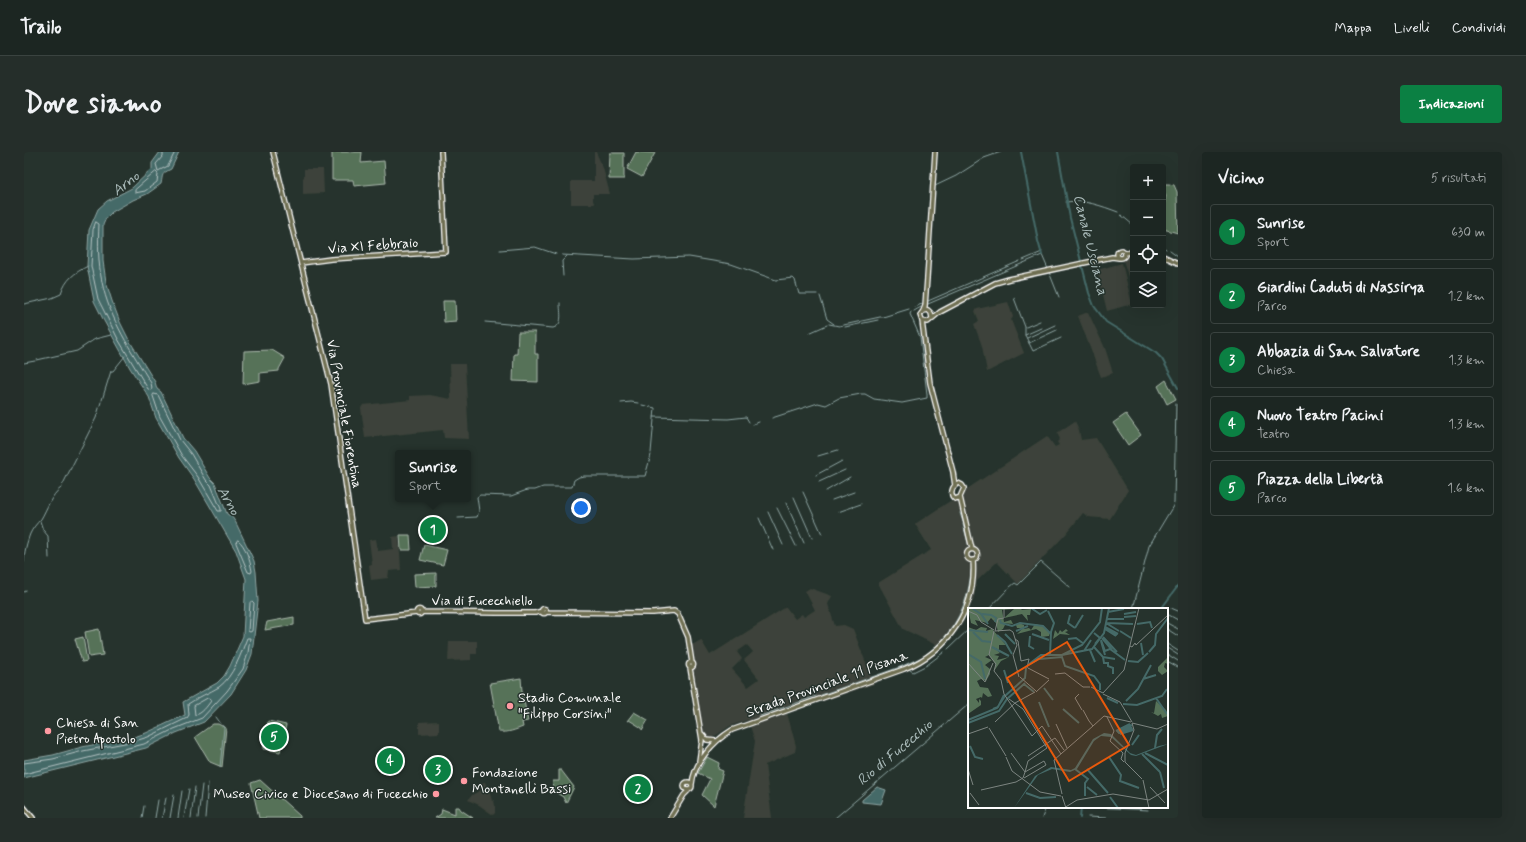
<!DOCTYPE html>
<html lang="it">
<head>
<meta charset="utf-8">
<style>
  :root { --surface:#1c2622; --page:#252e2a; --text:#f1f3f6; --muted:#a0a5a5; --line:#3a4340; --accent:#0b8043 }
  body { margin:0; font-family:Mynerve,sans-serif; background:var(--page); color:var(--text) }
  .controls { position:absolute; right:12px; top:12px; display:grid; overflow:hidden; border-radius:4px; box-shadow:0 4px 16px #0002 }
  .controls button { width:36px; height:36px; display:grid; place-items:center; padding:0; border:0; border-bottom:1px solid var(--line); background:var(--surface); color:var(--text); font:20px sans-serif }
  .you { position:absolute; left:557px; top:356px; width:14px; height:14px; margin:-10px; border:3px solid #fff; border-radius:50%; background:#1a73e8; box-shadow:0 0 0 6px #1a73e833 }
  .badge { display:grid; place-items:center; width:26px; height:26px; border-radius:50%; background:var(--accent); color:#fff; font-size:13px; font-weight:700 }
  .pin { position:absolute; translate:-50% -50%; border:2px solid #fff; box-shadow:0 1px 4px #0006 }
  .popup { position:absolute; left:371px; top:298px; width:76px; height:52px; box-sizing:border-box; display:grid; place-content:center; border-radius:4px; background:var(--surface); filter:drop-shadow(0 1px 3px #0005); font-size:13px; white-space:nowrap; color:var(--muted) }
  .popup b { font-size:15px; color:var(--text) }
  .popup::after { content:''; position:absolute; left:50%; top:100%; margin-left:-8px; border:8px solid transparent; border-top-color:var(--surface) }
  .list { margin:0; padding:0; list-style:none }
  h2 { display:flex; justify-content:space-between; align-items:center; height:52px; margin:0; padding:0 16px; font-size:17px }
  h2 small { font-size:13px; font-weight:400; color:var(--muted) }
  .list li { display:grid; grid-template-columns:26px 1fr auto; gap:12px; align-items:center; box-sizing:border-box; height:56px; margin:0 8px 8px; padding:0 8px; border:1px solid var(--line); border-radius:4px }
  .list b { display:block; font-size:15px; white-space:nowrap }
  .list p { margin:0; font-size:13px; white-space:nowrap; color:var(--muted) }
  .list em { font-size:13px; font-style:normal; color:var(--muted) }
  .icon { flex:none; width:22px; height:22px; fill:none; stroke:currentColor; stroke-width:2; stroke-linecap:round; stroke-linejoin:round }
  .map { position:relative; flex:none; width:1154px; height:666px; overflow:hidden; border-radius:4px }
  header { display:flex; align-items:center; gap:24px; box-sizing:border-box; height:56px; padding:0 20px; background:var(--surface); border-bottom:1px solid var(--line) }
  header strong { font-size:19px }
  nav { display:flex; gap:22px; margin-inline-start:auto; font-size:14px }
  .intro { display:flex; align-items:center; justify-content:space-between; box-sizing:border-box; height:96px; padding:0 24px }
  h1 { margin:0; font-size:28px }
  .button { padding:10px 18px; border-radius:4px; background:var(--accent); color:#fff; font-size:14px; font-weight:700 }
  main { display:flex; gap:24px; padding:0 24px }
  aside { flex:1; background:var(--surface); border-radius:4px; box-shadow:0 4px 16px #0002 }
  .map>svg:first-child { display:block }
</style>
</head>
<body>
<header>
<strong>Trailo</strong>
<nav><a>Mappa</a><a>Livelli</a><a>Condividi</a></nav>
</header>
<div class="intro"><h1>Dove siamo</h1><a class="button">Indicazioni</a></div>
<main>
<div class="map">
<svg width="1154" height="666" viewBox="0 0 1154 666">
  <rect width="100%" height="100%" fill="#26332d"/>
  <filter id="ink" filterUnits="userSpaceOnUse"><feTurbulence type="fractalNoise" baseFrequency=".025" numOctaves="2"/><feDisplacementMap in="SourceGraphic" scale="8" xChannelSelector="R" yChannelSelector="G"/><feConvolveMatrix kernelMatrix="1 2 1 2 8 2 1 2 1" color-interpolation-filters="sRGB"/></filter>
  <g filter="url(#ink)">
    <path fill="#3c433a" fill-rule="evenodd" d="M570,0h2l7,16 7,26h-17v7l2,3h-24v-23h23z
      M280,17h19l1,24 -21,1v-16l1,-1z
      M1109,102v20l-1,1 -4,1 -5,-16 5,-5z
      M1098,111l10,41 -25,7 -10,-41z
      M984,150l5,15 -2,3 13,33 -37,19 -5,-26 -8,-22 5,-3 -4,-10 2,-2z
      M1064,160l17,36 8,25 -12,4 -23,-61z
      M426,212h15l4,75 -25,-1 -1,-8 -78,8 -4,-30 2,-3 47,-5v-4l20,-1 21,4z
      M1051,269l4,9 2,10 15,-2 32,52 -18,29 -22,-2 -5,-4 -17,21 -48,50 -21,-22 -20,19 -3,17 -15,31 -17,19 -39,-19 -25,-46 53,-33 -16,-26 35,-23 7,1 5,-3 5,-10 80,-53 8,11 4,-2 -2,-3 3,-3 -3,-6z
      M375,384l2,34 -12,1 -1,7 -17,2 -2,-15 3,-1 -3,-24 7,-1 2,12 15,-2 -1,-12z
      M786,436l22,8 -4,8 7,22 9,-1 9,4 21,55 -87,29 9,33 -1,6 -30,13 7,53h-29l12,-77 -7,-21 -18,6 -18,12 -7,-2 -3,-4 -9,-48v-12l2,-6 -2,-5 -1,-16 9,-5 9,15 76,-48 9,12 7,-5 2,3 11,-7 -10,-19zM723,493l6,7 -9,8 15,19 -11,8 -16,-18 10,-10 -5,-7z
      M425,489h28v13h-6v6l-23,1z
      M415,569v12l-20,1v-12z
      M461,630l2,6h2l3,13 2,-1 1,6v7l-2,2 -14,-10 -11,-5 4,-5 9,-5 -2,-6z"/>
    <path fill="#567258" stroke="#aab8ac" d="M308,0h30l-1,11 23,-2 2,22 -32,3 -1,-6h-21z
      M612,0l19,1 -13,24 -15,-8z
      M586,1h14v26h-15z
      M1139,32h6l5,1 3,7 1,41 -15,-4v-18l3,-15 -3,-5z
      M419,149h12l1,20 -12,1z
      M494,180h17v22h3v28l-25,-1 1,-27h3z
      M248,198l13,8 -6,11v2l-19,2v8l-17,3 1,-33z
      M1142,228l10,19 -9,5 -9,-18z
      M1102,262l15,21 -13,10 -15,-22z
      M376,383h10l1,15h-10z
      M400,393l23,5 -4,15 -23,-5z
      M412,421v13l-21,1 -1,-13z
      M270,465v8l-29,5 2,-8z
      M75,477l4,26 -14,2 -4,-25z
      M59,485l4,24 -5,1 -7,-23z
      M497,526l1,13 6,30 -6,1 1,5c-8,3 -15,6 -24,5l-9,-49z
      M610,560l14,8 -6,10v-2l-13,-8 -2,1z
      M244,569l18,4 -6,27 -17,-3z
      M189,572h5l8,4 -4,39 -12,-5 -15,-25z
      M683,605l12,6 -1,6 5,2 -9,35 -12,-11 8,-16 -12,-6z
      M535,618h2l13,17 -8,16 -3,-6 -11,-7 1,-9h6z
      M608,626l19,9 -6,12 -19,-8z
      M236,628l40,36v2h-41l-8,-35z
      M431,655h4l2,3 12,8h-38l6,-4 1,-5 13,5z"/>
    <path fill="#456a68" stroke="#8fa6a4" d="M136,0h19l-8,17c-10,5 -8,5 -10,15l-14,10 -14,6 -21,12 -6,6 -3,7v36l3,21 6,19 8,21 9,18 26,42 2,7 4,3 22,46 11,13 16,27 5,5 12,31 5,3 4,6 18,38 2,11 2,29 -6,53 -6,16 -15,24 -27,28 -28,11 -30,15 -122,30v-18l29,-5 29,-8 52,-10 12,-4 39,-18 -2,-13 34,-19 7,-7 6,-10 13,-30 3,-57 -10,-28 -42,-72 -15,-21 -23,-40 -7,-21 -19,-29 -26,-47 -10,-20 -7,-35 2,-36 9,-21 9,-8 25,-13 20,-19v-6z
      M853,635l9,3 -5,14 -19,-2v-2z"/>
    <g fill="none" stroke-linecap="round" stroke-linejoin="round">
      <path stroke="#b5c3c3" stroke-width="1" d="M139,0v4l-7,8 2,7 10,-5 7,-14
        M132,20l2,2 -1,8 -12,9 -10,2v-3z
        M72,70l3,2c-1,19 -1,39 3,58 7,36 30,70 49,101l1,5 -1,2 -3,-1 -30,-50 -20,-40 -7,-33 2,-36z
        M130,242l4,1 22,45 11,14 15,26 5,5 10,24v2h-3l-20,-34 -16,-21 -22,-39 -7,-21z
        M214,388c8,6 12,21 14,31l-1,2 -3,-1 -12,-29z
        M228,449l2,2 -2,28 -2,1 -2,-1 2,-28z
        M184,546l3,1v2c-4,5 -9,13 -16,14l-1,-9z
        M0,611l29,-4 30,-8 52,-10 13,-4 39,-19 2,-3 -1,-11c10,-7 21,-11 31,-17 14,-10 22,-33 28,-49h3l-2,15 -5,16 -16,22 -25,27 -28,11 -30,15 -120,30"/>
      <path stroke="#8fa6a4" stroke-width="1" d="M911,34l21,-10 28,-18 17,-6
        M1042,50c17,-3 36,4 52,10
        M1097,63l12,10
        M1139,95l3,2
        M476,98l35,-3 21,7
        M1146,98l8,6
        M538,103l72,4 55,-2 42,7 45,16 17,-2 2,2 4,14h18
        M999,108l19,-8
        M1025,120l10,25
        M539,124l-1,-15 5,-5
        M796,144l7,23 7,5
        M990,146l11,29v8l8,16 28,-13
        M904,149l92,-40
        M0,152l28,-6 9,-4c5,-15 13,-21 27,-28
        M904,152l114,-49 6,14
        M890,155l8,-3
        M890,159l7,-4
        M461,170l68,6c11,-3 7,-15 7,-25
        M805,172l10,2 41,-9h3l26,-8
        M821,175l33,-7
        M1002,175l14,-6
        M785,181l18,-8
        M1001,183l16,-7
        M1003,186l28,-13
        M1005,191l28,-13
        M13,208l40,-9 18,-12 16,-4
        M0,211l11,-2
        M78,248l9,-29h2l12,-15
        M597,251l10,-1 7,1
        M618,253l13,3 -4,45
        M630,265l74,2 18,-2 3,5
        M748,266l46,-15 8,2 13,-7 22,-4h4l9,5 28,4 25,-5v-4l-7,-57 -10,-23 1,-2
        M729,272l6,-2
        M794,304l20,-6
        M792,323l26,-14
        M795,330l26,-12
        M38,334l34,-68 5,-16
        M802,339l24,-14
        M779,340l19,42
        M770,345l18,41
        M808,348l22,-8
        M762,351l18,40
        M753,356l19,38
        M744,360l15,33
        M814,360l23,-8
        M936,361l3,9
        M434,366l19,-1 2,-6 -2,-14 3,-2 31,1 16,-6h8l8,-3h29l2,-7 5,-3 5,-1h61l6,-21
        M735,366l14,32
        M16,369l3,9 5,6 1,22
        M939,372l6,23
        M0,409c0,-8 3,-19 6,-27 2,-5 7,-11 11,-15 6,-10 10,-24 20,-31
        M986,435l5,-4 3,2 23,-23 29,25
        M0,440l2,-1
        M1147,456l7,3
        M965,457l19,-20
        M1109,457l16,-63 24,-40 1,-4 2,-99
        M1143,462l11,6
        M1143,471l11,6
        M1143,477l11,7
        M1143,492l11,7
        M913,493c21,-20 32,-46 34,-75
        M1143,496l11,7
        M924,497l21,-20
        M1143,502l11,7
        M899,505l12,-10
        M1143,509l11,6
        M886,518l3,2 14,-7 17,-13
        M797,543l79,-28 20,-9
        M736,564l56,-20
        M192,565l8,11 -4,39
        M1065,655l59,3
        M1064,665l18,1
        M118,666l2,-12
        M131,666l3,-18
        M138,666l4,-20
        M146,666l4,-23
        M154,666l4,-27
        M160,666l5,-29
        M167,666l4,-31
        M174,666l4,-33
        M181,666l3,-35
        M811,666l134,-114
        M1018,666l4,-11"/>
      <path stroke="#456a68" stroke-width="2" d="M997,0l17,89 4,14
        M1034,0l12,66 19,75 5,13 12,16 50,31 6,6 16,29
        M1137,457l17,-23
        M1056,666l1,-11"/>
      <defs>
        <path id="major" d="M249,0l58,232 34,235 52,-6
          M1093 102a4 4 0 1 1 8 0a4 4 0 1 1-8 0Z
          M1101,101l8,-1
          M1139,104l15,7
          M277,111l30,-4 115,-7 -5,-100
          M899,159l2,-5 2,-28 8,-126
          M908,166l-1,-5 -3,-3 -5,1 -3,4 2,6 6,1 12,-10 55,-29 14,-4 103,-22 7,1
          M898,169l8,62 23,89 2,14
          M934,331l4,2 2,3 -4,9 -5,2c-6,-4 -3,-13 3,-16z
          M936,345l12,52
          M942.5 403a5.5 5.5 0 1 1 11 0a5.5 5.5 0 1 1-11 0Z
          M517.5 459a2.5 2.5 0 1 1 5 0a2.5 2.5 0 1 1-5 0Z
          M392.5 460a2.5 2.5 0 1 1 5 0a2.5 2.5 0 1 1-5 0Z
          M398,460l75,1h38l7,-2
          M523,460l106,1 21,-2 4,3 10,23 4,26
          M664.5 513a2.5 2.5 0 1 1 5 0a2.5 2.5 0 1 1-5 0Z
          M666,516l12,72 -3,21
          M678,582l5,6 9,1
          M660 634a4 4 0 1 1 8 0a4 4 0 1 1-8 0Z
          M668,632c2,-22 22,-43 40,-54l172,-61c44,-18 73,-60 69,-109
          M0,655l9,11
          M646,666l14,-23 5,-5"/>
      </defs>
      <use href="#major" stroke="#fff" stroke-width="6"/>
      <use href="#major" stroke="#706f52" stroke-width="3.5"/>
    </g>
  </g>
  <g fill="#ff9aa2" stroke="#26332d" stroke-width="1.5">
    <circle cx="486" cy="554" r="4"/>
    <circle cx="24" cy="579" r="4"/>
    <circle cx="440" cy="629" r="4"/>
    <circle cx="412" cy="642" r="4"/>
  </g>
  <g text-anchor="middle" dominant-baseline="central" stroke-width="3" stroke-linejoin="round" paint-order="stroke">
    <g font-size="14" fill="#fff" stroke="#26332d">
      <text transform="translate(349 94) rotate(-4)">Via XI Febbraio</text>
      <text transform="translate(320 262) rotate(80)">Via Provinciale Fiorentina</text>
      <text x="458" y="449">Via di Fucecchiello</text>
      <text transform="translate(803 532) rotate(-20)">Strada Provinciale 11 Pisana</text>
    </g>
    <g font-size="14" fill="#fff" stroke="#26332d" text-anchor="start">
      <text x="494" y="546">Stadio Comunale<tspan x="494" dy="16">"Filippo Corsini"</tspan></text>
      <text x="32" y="571">Chiesa di San<tspan x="32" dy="16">Pietro Apostolo</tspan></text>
      <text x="448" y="621">Fondazione<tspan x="448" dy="16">Montanelli Bassi</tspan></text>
      <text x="404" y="642" text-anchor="end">Museo Civico e Diocesano di Fucecchio</text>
    </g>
    <g font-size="15" font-style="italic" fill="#abbcbb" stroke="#26332d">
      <text transform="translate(102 32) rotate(-38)">Arno</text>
      <text transform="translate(1066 93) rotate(76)">Canale Usciana</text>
      <text transform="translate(204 349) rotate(60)">Arno</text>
      <text transform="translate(871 601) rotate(-40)">Rio di Fucecchio</text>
    </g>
  </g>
  <g transform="translate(944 456)">
    <rect width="200" height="200" fill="#26332d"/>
    <path d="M0,0h55l-2,2 10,-1 -1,6h-3l1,6 -6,-7 -18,4 10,-9 -12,1 2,12 7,-2 2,4 -11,-1 3,2 -2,4 -5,3 -2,-9 -5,-5 -4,5 -12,-3 3,6 -7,-3zM51,15l5,2v4l5,-1 2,2 4,-6 8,2 7,7 -1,3 -8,1v-5l-5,-3 -19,5 6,-6h-6l-1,-3zM0,19l8,3 5,-3 6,1 -1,3 6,-2 14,16h-7v5l-4,-2 5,5 -6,2 5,1 -2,4 12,-3 -8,4 -7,10 2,-6 -7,-10 -4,2 7,3 -7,5 5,4v5l-4,7 -5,-2 -4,2 3,6 8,1 4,8 -4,1 -5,-4 -1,5 -1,-1 -5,2 3,4v-4l2,2v4l-13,9zM98,21l2,2 -3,1 5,3 -10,-1 -7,5 2,-9 3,4 2,-4 2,2zM199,50l1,6 -3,-1 -1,4 4,4 -6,4 -4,-4v-4zM188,93l10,9 2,6 -6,2 -1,-4 -3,2 -7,-4 3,1z" fill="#567258"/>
    <path d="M136,125l7,1 19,19 6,2 23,-9 9,-2 -32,12 -5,-1 -20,-18 -10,-1 -7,5 -17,28 -7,3 -18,-3 -14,6 -24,33 21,-32 16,-9 20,3 4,-2 18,-29z" fill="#456a68"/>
    <path fill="none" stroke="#456a68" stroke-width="2" d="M63,0l9,6 7,-4M5,1l8,5 7,10M80,3l6,12 -3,9 -1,23M140,4l16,-3M14,6l9,1 5,3 -1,4M156,6l12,-2M102,7l-2,8 7,5M156,9l12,-1M139,11h17M32,12l1,3 11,3 8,-3 23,3 8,8M138,15l13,8M139,15l26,1M169,16l13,-2 2,6M137,19l13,7M107,20l8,-13M138,20l12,6M137,21l11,7M138,21l11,6M0,22l20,2M48,23l12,-5M152,23l11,7M5,24l9,9 9,1M126,25l6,5 -5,6M37,26l10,10M64,26l17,6M29,27l8,7 7,12M62,28l-1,10 5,3M135,29l14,15M134,30l10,12M100,31l8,-1 8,6M133,32l4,11 5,-2 15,11M133,33l4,14M173,35l2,12M24,39l17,9M126,39l9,10 1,6h4v3l5,2v6M122,42l5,12M116,43l7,-11M181,44l6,-7 1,-11 12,-16M0,46l13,8 4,17M94,47l30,-6 12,-16 5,-25M135,49l12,2M160,53l10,1 10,-9M61,56l12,-9h21l20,-10 18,-23 2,-14M62,56l9,-5 23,-2 3,9 29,10 6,8v6M36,62l4,13M175,71l13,-4M57,75l-1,1 10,8M76,80l9,12M139,90l11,5M188,90l11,16M158,93l12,-12 13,-24M71,94l10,25M155,96l14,1 25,-9 5,-7M25,101l5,-2 6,-12M95,101l16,14M0,112l29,-12 8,-12 20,-18 1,-10M0,115l31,-12 8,-12 17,-15M151,122l12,-5M148,123l14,-7M149,124l15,-7M150,125l14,-6M151,125l13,-5M152,126l13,-5M152,126l13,-4M164,137l7,-10M2,138l5,11 8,2M187,140l2,-13 5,-6M177,145l23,12M174,146l18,18M141,149l12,18 -1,6 19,7M107,161l13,10 -3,4v13M119,161l21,24M192,164l4,16M119,179l10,8M58,185l14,5 16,-1M142,189l8,11"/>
    <path fill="none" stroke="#7d8581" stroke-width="1" d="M0,3l9,4 4,7 13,8M26,23l-5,24 7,9 -2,7 7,9 3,14 28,42 10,-10 19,28M27,23l15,-1 3,2 4,13 -4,10 6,22M27,23l3,-12 6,-1v-10M47,31l3,2 3,20 8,-2 -2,9M162,38l2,1 3,-4 1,2 32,-30M0,55l17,19 8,-19M60,60l21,11M87,66l10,-1 18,14h7M52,69l16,14M123,79l12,6M68,84l13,-12M135,85l21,-23 15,-62M111,86l-4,4 7,12M135,86l17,8 12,20M41,91l14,10 24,39M115,102l6,11M139,109l7,14 -4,10 13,12 -2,6 3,3M27,114l20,-19 20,-11M164,115l25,6 11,-5M88,116l11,24M125,118l11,-10 27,6M21,120l17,28M0,126l20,-7M43,145l14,19M60,148l27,-18 9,12M38,149l6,14 28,21 21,4M86,152l39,-34 -4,-5M86,152l8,34M157,154v-9l9,-23 -2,-7M157,154l17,17M0,161l5,16M57,164l3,-11 19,-13M57,164l19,-11 1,2M56,170l22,-13 -1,-2M175,172l6,28M182,179l15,16M13,182l35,-8 7,-4 2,-6M2,185l9,12M94,188l4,12M96,200l13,-8 36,-6 36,6 19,-11"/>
    <path fill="#e8590c" fill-opacity="0.15" stroke="#e8590c" stroke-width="2" d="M99,34l62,103 -60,36 -62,-103z"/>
    <rect width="200" height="200" fill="none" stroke="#fff" stroke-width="2"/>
  </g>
</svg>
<div class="controls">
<button>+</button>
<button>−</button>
<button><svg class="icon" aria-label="locate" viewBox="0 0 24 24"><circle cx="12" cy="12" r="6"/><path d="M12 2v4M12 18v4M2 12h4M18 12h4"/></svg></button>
<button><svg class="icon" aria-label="layers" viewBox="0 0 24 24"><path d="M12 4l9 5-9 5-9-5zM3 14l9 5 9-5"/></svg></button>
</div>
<div class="you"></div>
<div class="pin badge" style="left:409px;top:378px">1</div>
<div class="popup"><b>Sunrise</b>Sport</div>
<div class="pin badge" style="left:614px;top:637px">2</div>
<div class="pin badge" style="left:414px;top:618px">3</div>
<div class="pin badge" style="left:366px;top:609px">4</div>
<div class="pin badge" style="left:250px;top:585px">5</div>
</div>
<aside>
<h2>Vicino<small>5 risultati</small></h2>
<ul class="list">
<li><span class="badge">1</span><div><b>Sunrise</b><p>Sport</p></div><em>630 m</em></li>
<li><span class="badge">2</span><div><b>Giardini Caduti di Nassirya</b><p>Parco</p></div><em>1.2 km</em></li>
<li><span class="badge">3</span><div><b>Abbazia di San Salvatore</b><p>Chiesa</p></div><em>1.3 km</em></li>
<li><span class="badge">4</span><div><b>Nuovo Teatro Pacini</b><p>Teatro</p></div><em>1.3 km</em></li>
<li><span class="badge">5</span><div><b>Piazza della Libertà</b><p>Parco</p></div><em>1.6 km</em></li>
</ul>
</aside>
</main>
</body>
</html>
